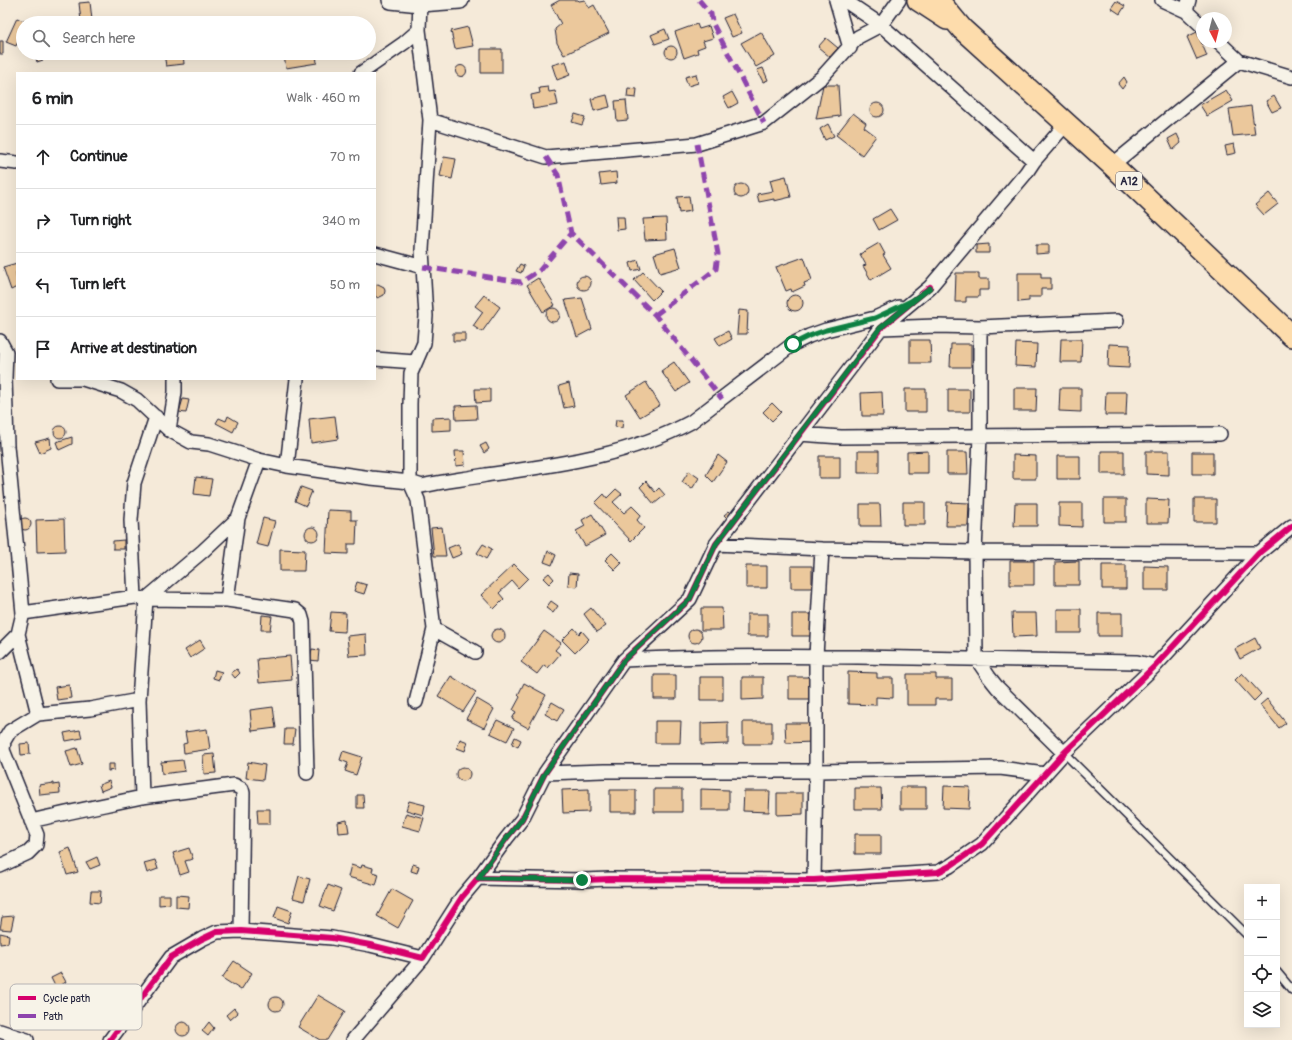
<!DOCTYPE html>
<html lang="en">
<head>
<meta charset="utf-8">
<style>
  :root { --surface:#fff; --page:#f2f2f2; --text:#202124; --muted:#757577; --line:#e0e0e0 }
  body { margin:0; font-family:Pangolin,sans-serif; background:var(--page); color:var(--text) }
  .controls { position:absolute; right:12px; bottom:12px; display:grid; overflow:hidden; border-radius:0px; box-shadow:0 4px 16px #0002 }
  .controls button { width:36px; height:36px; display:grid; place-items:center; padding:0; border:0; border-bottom:1px solid var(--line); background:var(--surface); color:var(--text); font:20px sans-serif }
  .compass { position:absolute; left:1196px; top:12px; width:36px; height:36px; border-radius:50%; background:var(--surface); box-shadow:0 4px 16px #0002; rotate:173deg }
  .stop { position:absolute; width:12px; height:12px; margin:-9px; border:3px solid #0b8043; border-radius:50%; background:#fff }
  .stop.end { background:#0b8043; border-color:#fff; box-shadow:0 1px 4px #0008 }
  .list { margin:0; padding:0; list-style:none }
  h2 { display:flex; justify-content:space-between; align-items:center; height:52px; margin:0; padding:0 16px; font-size:17px }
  h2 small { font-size:13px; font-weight:400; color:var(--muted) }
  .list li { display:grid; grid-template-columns:26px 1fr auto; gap:12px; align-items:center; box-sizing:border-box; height:64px; padding:0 16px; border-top:1px solid var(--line) }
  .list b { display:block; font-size:15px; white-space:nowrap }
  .list em { font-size:13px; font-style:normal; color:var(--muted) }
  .icon { flex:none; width:22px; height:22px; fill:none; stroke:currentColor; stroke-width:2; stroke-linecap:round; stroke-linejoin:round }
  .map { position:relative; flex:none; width:1292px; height:1040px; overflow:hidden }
  .search { position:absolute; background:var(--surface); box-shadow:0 4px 16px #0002; left:16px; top:16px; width:360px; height:44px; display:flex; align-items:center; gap:10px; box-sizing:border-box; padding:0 14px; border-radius:22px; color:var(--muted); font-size:15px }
  .panel { position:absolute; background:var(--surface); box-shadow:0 4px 16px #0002; left:16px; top:72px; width:360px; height:308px; border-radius:0px }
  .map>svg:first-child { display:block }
</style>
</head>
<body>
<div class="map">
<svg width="1292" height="1040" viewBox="0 0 1292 1040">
  <rect width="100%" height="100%" fill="#f5ead9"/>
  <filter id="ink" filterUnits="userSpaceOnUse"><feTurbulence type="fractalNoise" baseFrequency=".025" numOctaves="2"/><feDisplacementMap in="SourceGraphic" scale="8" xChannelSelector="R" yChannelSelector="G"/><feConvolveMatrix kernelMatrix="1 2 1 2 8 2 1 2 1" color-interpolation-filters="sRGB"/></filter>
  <g filter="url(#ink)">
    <path fill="#ebc89c" stroke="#22223b" d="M560,0h18l1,1 6,-1 4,8 5,-3 15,28 -45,22 -7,-12 -2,-14 6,-5 -10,-19z
      M1116,1l9,5 -5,8 -9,-6z
      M90,2l2,18 -11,1 -2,-18z
      M733,14l9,19 -10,4 -9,-19z
      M17,18l9,4 -3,1v6l-7,17 -10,-4z
      M697,24l2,5 10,-3 4,12 -10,3 2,5 -8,3 1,4 -14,5 -9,-26z
      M468,27l5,19 -18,3 -4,-18z
      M665,29l4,10 -14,5 -4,-9z
      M761,32l14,24 -19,11 -15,-24z
      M1197,32l10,24 -10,4 -10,-23z
      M826,38l12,10 -8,9 -12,-10z
      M0,41h3v13h-3z
      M665 52a6 6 0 1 1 12 0a6 6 0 1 1-12 0Z
      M481,49h21v24h-21z
      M34,53h7l2,7 -6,2z
      M170,53h13l1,11 -18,2 -2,-12z
      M287,53h29l1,10 -31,5 -2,-12h3z
      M566,61l4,14 -13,5 -5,-15z
      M455.5 71a5.5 5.5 0 1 1 11 0a5.5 5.5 0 1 1-11 0Z
      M763,68l5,12 -5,2 -6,-12z
      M696,74l2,9 -10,3 -3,-9z
      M1124,77l3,5 -5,7 -4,-5z
      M823,85h15l2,31 -24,3z
      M548,87l1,5 6,-1 3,14 -25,4 -2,-14 9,-2 -1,-5z
      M628,88l9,1 -1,9 -9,-1z
      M1226,90l7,11 -26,15 -7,-11z
      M732,92l6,11 -9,5 -6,-11z
      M607,95l3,12 -16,4 -3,-12z
      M1274,96l7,12 -9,4 -6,-11z
      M626,100l2,20 -11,1 -2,-20z
      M870 110a7 7 0 1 1 14 0a7 7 0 1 1-14 0Z
      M1251,106l4,28 -22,2 -4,-27z
      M853,113l13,10 -2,4 12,9 -14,19 -26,-20z
      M575,114l10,3 -3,8 -10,-3z
      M828,124l6,12 -9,4 -5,-11z
      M1177,134l4,9 -8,7 -5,-11z
      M1234,144l2,9 -9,2 -2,-9z
      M444,157l12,2 -4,20 -12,-3z
      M616,172l1,11 -16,2 -2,-11z
      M786,176l5,21 -17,4v-2l-15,3 -2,-8 16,-3 -3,-11z
      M734 191a7 7 0 1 1 14 0a7 7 0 1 1-14 0Z
      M1269,193l9,11 -14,11 -9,-10z
      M689,196l2,15 -12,2 -2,-16z
      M890,209l7,11 -18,10 -6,-11z
      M616,217h8l1,12 -8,1z
      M666,218l1,21 -22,1 -2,-21z
      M879,243l6,11 -2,1 8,13 -20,12 -8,-14 3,-1 -6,-11z
      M989,244v9h-13v-8z
      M1036,245h13v8l-13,1z
      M675,248l6,19 -21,6 -6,-19z
      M804,257l8,23 -8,3 1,3 -13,6 -1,-3 -5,2 -10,-24z
      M638,260l3,9 -9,2 -2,-8z
      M17,263v9h-1l1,15 -6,3 -8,-23z
      M520,264l4,2 -3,7 -5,-2z
      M643,272l18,19 -9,9 -18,-20z
      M956,273h23v6h10v11h-10v7h-13v5h-11z
      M1018,273h23v5h10v11h-10v8h-12v4l-11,1z
      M577 283a7 7 0 1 1 14 0a7 7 0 1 1-14 0Z
      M538,278l17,27 -12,7 -16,-27z
      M378,284l6,3 1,4 -1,4 -6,3 -3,-2v-11z
      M787 303a8 8 0 1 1 16 0a8 8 0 1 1-16 0Z
      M484,295l16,12 -18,25 -9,-6 10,-14 -8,-6z
      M582,298l10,31 -15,8 -12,-37z
      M546 315a7 7 0 1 1 14 0a7 7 0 1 1-14 0Z
      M739,310l9,1 -1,23h-10z
      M728,331l4,8 -12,7 -5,-8z
      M453,333h12v8h-12z
      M1061,339h21l-1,23h-21z
      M910,340h20l1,23h-21z
      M1016,343l21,1 -1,23 -21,-1z
      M951,344h20v23h-21z
      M1109,344l21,1 -1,23 -21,-1z
      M674,362l15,21 -13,9 -15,-21z
      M646,382l14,23 -20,12 -14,-22z
      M569,383l5,23 -10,2 -5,-22z
      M1014,388h23l-1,23h-22z
      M1060,388h21v24l-22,-1z
      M475,389h15v13l-14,1z
      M905,389h21v23h-21z
      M948,389h22v23h-22z
      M882,392l1,24h-21l-1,-23z
      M1106,392h21l-1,23h-21z
      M183,399l6,1 -3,13 -7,-1z
      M772,403l9,9 -9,9 -9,-9z
      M476,405l1,14 -21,1 -1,-14z
      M228,416l10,6 -5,10 -17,-9 3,-5 7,3z
      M335,416l3,23 -27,4 -2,-24z
      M451,417v13l-19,1v-13z
      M616,420h7l-1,8 -7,-1z
      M54 432a6 6 0 1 1 12 0a6 6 0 1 1-12 0Z
      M72,437v7l-13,6 -3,-8z
      M50,438l1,10 -11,5 -5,-11z
      M486,443l3,6 -5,4 -4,-7z
      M455,451h9l1,14 -9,1z
      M858,451h21v22h-21z
      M928,451v22h-21v-21z
      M1101,451h23v23h-23z
      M1146,451h23v24l-23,-1z
      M947,452h20l1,22h-21z
      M1192,452h21v22h-21z
      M718,455l9,7 -14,20 -7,-7z
      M1013,455l23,1v23h-23z
      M819,456h21v22h-21z
      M1057,456h23v23h-23z
      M689,471l10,7 -7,11 -10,-7z
      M196,477l16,2 -3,17 -15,-2z
      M646,481l9,11 4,-4 6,7 -11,9 -14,-17z
      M301,487l11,4 -6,15 -11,-5z
      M616,489l6,5 -9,8 11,11 8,-7 9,9 -4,5 7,8 -13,13 -36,-38 9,-9 3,4z
      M1104,499h22v23h-22z
      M1146,499l23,1 -1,23h-22z
      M1194,499h22v23h-22z
      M903,502h22v23h-22z
      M947,502l22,1 -1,23h-22z
      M1015,503h22v23h-23z
      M1059,503h23v24l-23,-1z
      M860,504h20l1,22h-21z
      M328,510l23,1v9h6l-1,24h-8v10l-22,-1z
      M729,511l3,3 -5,4 -3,-3z
      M592,514l13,21 -20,11 -9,-15 9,-5 -3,-6z
      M19 524a6 6 0 1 1 12 0a6 6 0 1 1-12 0Z
      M263,518l12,3 -7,26 -12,-3z
      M64,519l1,32 -28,1 -1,-32z
      M442,527l4,29h-12l-3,-28z
      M305 534a7 7 0 1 1 14 0a7 7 0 1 1-14 0Z
      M124,540v9h-11v-8z
      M458,544l4,10 -10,4 -4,-10z
      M483,544l9,5 -6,10 -9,-6z
      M280,549l25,1 -1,21h-24z
      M548,551l8,4 -4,10 -8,-3z
      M612,553l10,10 -7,7 -10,-10z
      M1010,561h24v24h-24z
      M1079,561v24h-24v-23z
      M514,564l14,14 -10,10 -6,-7 -13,12 5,6 -10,10 -13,-14z
      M1102,565h24v24h-24z
      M746,566h21v22h-21z
      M791,566h21v22h-21z
      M1144,566l24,1v23h-24z
      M549,573l5,6 -5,5 -6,-6z
      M569,573l9,1 -1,13 -9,-1z
      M357,582l10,3 -3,9 -10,-3z
      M551,601l7,5 -5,7 -7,-5z
      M591,608l15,18 -9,6 -13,-18z
      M701,608h21l1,22h-22z
      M1057,609h24v24h-24z
      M331,612l15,1 -1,19 -16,-1z
      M1012,613h24l1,23 -24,1z
      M1098,613h24v23h-24z
      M747,614h21v22h-21z
      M792,614h21v22h-21z
      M262,615l10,1 -2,14h-9z
      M574,628l5,6 3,-3 7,8 -14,14 -13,-13z
      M491 636a7 7 0 1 1 14 0a7 7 0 1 1-14 0Z
      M688 636a7 7 0 1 1 14 0a7 7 0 1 1-14 0Z
      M544,631l17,12 -6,7 5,4 -12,14 -4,-3 -7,9 -16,-12z
      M366,634l1,21 -18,1 -2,-20z
      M1255,638l5,10 -20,11 -5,-10z
      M200,640l5,8 -15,10 -5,-8z
      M312,649l7,1 -1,11 -8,-1z
      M290,656l2,24 -33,3 -2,-24z
      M237,669l3,4 -5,5 -4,-5z
      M215,670l7,2 -3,8 -6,-2z
      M848,672l29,1v5h16v20l-17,-1v8l-28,-1z
      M1242,673l19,21 -7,7 -19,-21z
      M907,674h29v5h16v20h-17v6h-28z
      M654,675h22v24h-22z
      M451,676l25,16 -13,20 -25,-16z
      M700,677h23v23h-23z
      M742,677h21v22l-21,1z
      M789,677h21v22h-21z
      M524,683l22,12 -18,33 -16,-9 4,-7 -3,-2 7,-13 -2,-2z
      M69,685l2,13 -14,2 -2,-13z
      M477,699l17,10 -10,19 -18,-9z
      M1267,699l19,24 -7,5 -19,-23z
      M552,702l12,7 -7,12 -12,-7z
      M273,707l3,21 -24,3 -2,-21z
      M497,720l17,8 -7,13 -17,-8z
      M655,721h26l-1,22h-25z
      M728,722v22l-27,1v-22z
      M743,722h29v22h-29z
      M785,723h29v19l-28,1z
      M207,729l3,20 -26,4 -1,-9 4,-1 -2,-11z
      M285,729h10l-2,15h-9z
      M80,730l2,8 -16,3 -2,-8z
      M515,737l6,3 -3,7 -6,-3z
      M460,739l8,3 -3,9 -8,-3z
      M29,743l1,11 -9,1 -1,-11z
      M77,748l5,16 -11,3 -5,-16z
      M343,751l19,6 -6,18 -11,-4 3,-8 -8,-3z
      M214,754l2,19 -12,1 -1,-19z
      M183,760l2,11 -23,3 -1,-12z
      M248,762l17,3 -2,15 -17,-2z
      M108,764h6v6l-6,1z
      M456 774a7 7 0 1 1 14 0a7 7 0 1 1-14 0Z
      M109,781l2,6 -10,4 -2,-6z
      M54,783v2l5,-1 1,9 -20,2 -1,-10z
      M944,786l26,1 -1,22 -26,-1z
      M900,787h26v22h-26z
      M855,788h26l1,21h-27z
      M589,789v23l-26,1 -1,-23z
      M654,789h28v23h-28z
      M701,789l28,1v20h-28z
      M610,790h26v22h-26z
      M744,791h26l-1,21 -26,-1z
      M777,793h26v21l-26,1z
      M357,795h6l1,13h-7z
      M409,801l16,4 -2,10 -17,-5z
      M257,809h13v15h-12z
      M406,813l18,5 -4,13 -18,-5z
      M347,820l2,12 -10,1 -1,-11z
      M855,834h26v20h-26z
      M70,848l8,24 -11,3 -7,-23z
      M189,848l4,11 -8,2 4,11 -9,3 -7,-22z
      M97,857l3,8 -10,4 -4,-7z
      M155,860l3,9 -11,4 -3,-10z
      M413,864l6,2 -2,7 -6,-2z
      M351,865l10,3 1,-3 11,3 -1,4 7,2 -3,11 -28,-8z
      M299,876l11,3 -6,22 -11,-3z
      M328,885l13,5 -8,21 -13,-5z
      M392,889l21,12 -15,27 -21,-12z
      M91,891h10l-1,12 -10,-1z
      M159,895h11v9l-11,1z
      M176,895l13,1 -1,12 -12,-1z
      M278,906l14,5 -4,12 -14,-5z
      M14,916l-3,14 -11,-1 2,-12z
      M0,933l9,2 -1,8 -8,1z
      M234,961l18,12 -11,17 -19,-12z
      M61,973l5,9 -10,6 -5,-10z
      M318,995l27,16 -18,29h-7l-22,-13z
      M269 1004a7 7 0 1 1 14 0a7 7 0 1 1-14 0Z
      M234,1008l4,5 -8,7 -4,-5z
      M209,1022l5,6 -6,8 -6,-5z
      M176 1029a7 7 0 1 1 14 0a7 7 0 1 1-14 0Z"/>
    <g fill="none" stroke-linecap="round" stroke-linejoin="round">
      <defs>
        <path id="service" d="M1064,753l183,182
          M1277,972l15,18"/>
        <path id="minor" d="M836,0l14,48
          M844,0l37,25 153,136
          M1162,0l24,11
          M1189,0l-3,11 16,15
          M1219,42l20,19
          M361,73l43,-30 15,-13
          M430,120l116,37 151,-13 67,-21 58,-46 36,-40 23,-12 18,-25
          M0,161l17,2
          M1112,165l127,-104 53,16
          M375,254l48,13
          M924,292l6,-5 96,-114 8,-12 32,-37
          M980,327v109l-5,116 1,106 13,19 8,10 67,66
          M881,328l55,-2 44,1 137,-6
          M0,341l6,11 -1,26 2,68 16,167
          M375,359l40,3
          M57,379h26l38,12 16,9 32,30 22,12 18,2 50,16 28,6 84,12 39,4 12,4c21,-5 43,-7 64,-11 70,-10 142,-19 205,-53l102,-78 16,-8 17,-6 49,-12 24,-11
          M169,430l6,-38v-13
          M799,434l42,3 379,-3
          M287,466l10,-87
          M238,518l-11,82 68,10 6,5 2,7 4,151
          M716,544l106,5 153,3 284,1
          M135,597l-4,-77 3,-37 22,-66
          M434,629l41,23
          M18,634l20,80
          M0,652l18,-18 5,-21 112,-16 11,2 57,-48 35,-33 21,-58
          M624,660c78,-4 156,-4 234,-3 93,1 186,3 279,5l18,4
          M416,702l18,-73 -16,-129 -8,-18v-78l1,-31 13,-30 2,-27 -4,-66 8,-130 -11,-90 1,-30
          M545,773l59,-2h212l184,-3 45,6
          M142,797l92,-12 8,4 1,4 -2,138
          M31,821c37,-9 74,-16 111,-24l-3,-97 7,-101 81,1
          M0,866l28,-13 8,-8 1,-10 -34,-85 1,-9 6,-10 28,-17 52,-5 49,-9
          M478,878l105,2 27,-1 204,1 124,-8 12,-6 32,-22 82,-91 91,-87 104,-113 33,-27
          M814,880l2,-109v-115l6,-107
          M0,1031l27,9
          M110,1040l61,-83 31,-18 15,-7 24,-1 91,7 38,7 53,13 39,-61 16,-19 28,-39 16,-20 23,-46 79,-113 66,-61 26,-55 165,-216 49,-41
          M353,1040l70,-82"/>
        <path id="tertiary" d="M391,0l29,3 40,-3"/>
        <path id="primary" d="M918,0l29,19
          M938,0l24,29 150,136 180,171"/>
      </defs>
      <use href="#service" stroke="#22223b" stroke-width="10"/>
      <use href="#minor" stroke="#22223b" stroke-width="16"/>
      <use href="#tertiary" stroke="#22223b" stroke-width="20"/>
      <use href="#primary" stroke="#22223b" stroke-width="24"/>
      <use href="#service" stroke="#f7f3e8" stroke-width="7"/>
      <use href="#minor" stroke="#f7f3e8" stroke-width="13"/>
      <use href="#tertiary" stroke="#f7f3e8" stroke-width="17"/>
      <use href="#primary" stroke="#fddcac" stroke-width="21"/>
      <path stroke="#8e44ad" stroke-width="5" stroke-dasharray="10 5" stroke-linecap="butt" d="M699,0l12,14 1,8 52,101
        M546,157l12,18 13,58 84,82 67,84
        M423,267l98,15 18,-11 32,-38
        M655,315l61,-46 2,-15 -3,-16 -18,-94"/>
      <defs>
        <path id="cycleway" d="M478,878l105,2 27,-1 204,1 124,-8 12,-6 32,-22 82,-91 91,-87 104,-113 33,-27
          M110,1040l61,-83 31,-18 15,-7 24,-1 91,7 38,7 53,13 39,-61 16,-19 28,-39 16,-20 23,-46 79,-113 66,-61 26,-55 165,-216 49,-41"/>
      </defs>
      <use href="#cycleway" stroke="#f7f3e8" stroke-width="8"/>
      <use href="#cycleway" stroke="#d6006c" stroke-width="6"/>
    </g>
  </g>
  <g fill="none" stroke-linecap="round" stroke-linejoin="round" filter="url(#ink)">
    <path stroke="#0b8043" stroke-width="5" d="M582,880l-104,-2 28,-39 16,-20 23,-46 79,-113 66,-61 26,-55 164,-216 50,-40 -19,13 -36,17 -49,12 -17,6 -16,8"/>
  </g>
  <g text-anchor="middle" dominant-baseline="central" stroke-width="3" stroke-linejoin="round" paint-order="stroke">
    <rect fill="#f7f3e8" stroke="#62616f" stroke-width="1" x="1116" y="172" width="26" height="18" rx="3"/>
    <g font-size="11" font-weight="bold" fill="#22223b">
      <text x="1129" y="181">A12</text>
    </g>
  </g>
  <rect x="10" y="984" width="132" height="46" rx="6" fill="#f7f3e8" stroke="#b7b4b4" stroke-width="1"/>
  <rect x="18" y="996" width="18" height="4" fill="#d6006c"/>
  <rect x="18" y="1014" width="18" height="4" fill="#8e44ad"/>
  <g font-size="11" fill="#22223b">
    <text x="43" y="1002">Cycle path</text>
    <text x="43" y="1020">Path</text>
  </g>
</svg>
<div class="controls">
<button>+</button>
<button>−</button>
<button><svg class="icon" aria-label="locate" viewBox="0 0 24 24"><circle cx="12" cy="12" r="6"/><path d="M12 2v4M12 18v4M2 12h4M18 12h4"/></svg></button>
<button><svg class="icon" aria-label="layers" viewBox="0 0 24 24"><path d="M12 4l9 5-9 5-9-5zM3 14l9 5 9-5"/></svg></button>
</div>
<svg class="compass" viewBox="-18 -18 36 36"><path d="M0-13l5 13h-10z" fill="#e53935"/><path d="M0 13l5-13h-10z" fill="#757577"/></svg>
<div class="stop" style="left:793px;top:344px"></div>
<div class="stop end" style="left:582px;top:880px"></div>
<div class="search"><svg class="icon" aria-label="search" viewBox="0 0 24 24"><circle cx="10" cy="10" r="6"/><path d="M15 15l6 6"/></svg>Search here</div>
<section class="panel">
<h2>6 min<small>Walk · 460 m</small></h2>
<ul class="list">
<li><svg class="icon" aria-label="ahead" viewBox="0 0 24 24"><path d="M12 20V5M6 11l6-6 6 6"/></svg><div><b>Continue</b></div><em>70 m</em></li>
<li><svg class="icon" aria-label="right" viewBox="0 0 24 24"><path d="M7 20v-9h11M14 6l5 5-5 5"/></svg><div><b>Turn right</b></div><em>340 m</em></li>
<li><svg class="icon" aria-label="left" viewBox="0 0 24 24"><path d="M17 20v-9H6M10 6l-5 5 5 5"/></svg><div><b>Turn left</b></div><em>50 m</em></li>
<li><svg class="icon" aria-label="arrive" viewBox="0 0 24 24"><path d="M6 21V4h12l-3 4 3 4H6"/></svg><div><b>Arrive at destination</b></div></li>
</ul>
</section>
</div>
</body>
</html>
